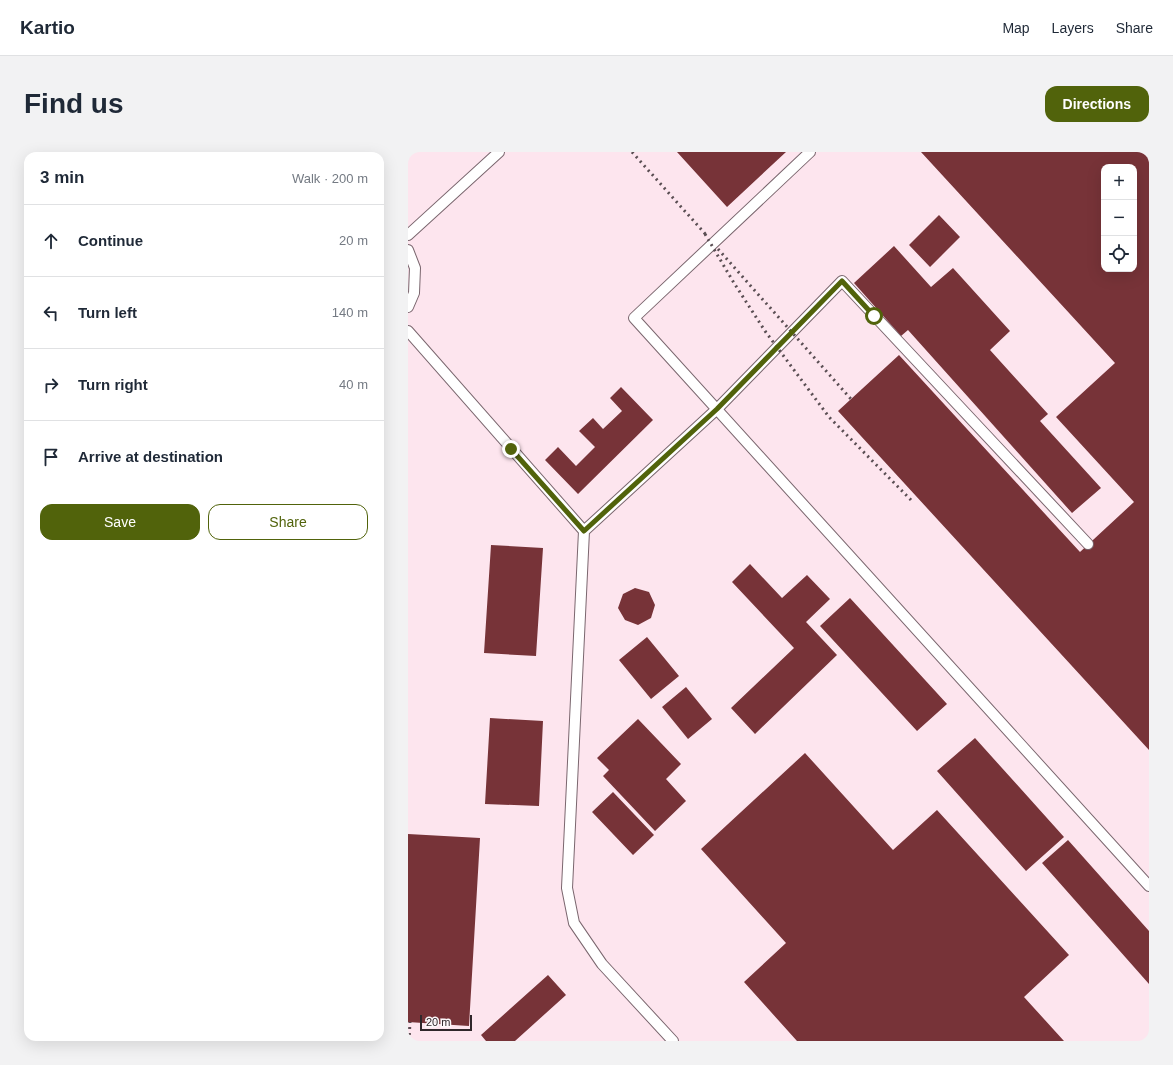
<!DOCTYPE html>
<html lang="en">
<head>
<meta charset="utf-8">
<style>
  :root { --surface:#fff; --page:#f2f2f3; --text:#1f2937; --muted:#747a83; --line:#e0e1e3; --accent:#51630b }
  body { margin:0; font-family:Arial,sans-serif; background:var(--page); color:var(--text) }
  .controls { position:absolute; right:12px; top:12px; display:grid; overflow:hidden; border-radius:8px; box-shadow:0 4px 16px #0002 }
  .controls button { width:36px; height:36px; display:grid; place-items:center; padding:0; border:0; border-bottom:1px solid var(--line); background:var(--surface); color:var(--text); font:20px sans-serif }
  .scale { position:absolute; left:12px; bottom:10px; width:52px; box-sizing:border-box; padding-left:4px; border:2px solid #30272b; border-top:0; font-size:11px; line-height:14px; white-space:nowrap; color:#30272b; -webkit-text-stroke:3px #fdf8fa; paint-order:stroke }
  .stop { position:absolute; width:12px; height:12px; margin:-9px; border:3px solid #51630b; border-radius:50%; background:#fff }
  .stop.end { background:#51630b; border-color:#fff; box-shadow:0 1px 4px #0008 }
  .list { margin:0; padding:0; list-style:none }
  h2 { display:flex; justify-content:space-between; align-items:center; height:52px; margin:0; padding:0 16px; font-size:17px }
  h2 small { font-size:13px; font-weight:400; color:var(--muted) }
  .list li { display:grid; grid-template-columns:26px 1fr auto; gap:12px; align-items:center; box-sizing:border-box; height:72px; padding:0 16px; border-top:1px solid var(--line) }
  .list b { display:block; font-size:15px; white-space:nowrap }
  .list em { font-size:13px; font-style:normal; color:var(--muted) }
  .actions { display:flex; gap:8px; padding:12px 16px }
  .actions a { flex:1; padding:9px 0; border:1px solid var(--accent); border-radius:12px; text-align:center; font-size:14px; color:var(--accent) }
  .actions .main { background:var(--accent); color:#fff }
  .icon { flex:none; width:22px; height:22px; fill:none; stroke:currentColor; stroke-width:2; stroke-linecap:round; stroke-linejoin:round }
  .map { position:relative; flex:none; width:741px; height:889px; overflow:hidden; border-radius:12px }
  header { display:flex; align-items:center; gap:24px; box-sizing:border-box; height:56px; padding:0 20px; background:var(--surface); border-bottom:1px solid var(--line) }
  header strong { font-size:19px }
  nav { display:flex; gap:22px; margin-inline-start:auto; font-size:14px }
  .intro { display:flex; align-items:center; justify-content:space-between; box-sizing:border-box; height:96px; padding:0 24px }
  h1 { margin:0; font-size:28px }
  .button { padding:10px 18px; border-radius:12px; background:var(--accent); color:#fff; font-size:14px; font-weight:700 }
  main { display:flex; gap:24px; padding:0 24px }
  aside { flex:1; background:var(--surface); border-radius:12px; box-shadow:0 4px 16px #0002 }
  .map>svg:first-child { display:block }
</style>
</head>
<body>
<header>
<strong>Kartio</strong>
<nav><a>Map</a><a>Layers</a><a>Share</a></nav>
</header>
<div class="intro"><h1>Find us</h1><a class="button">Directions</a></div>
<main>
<aside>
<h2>3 min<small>Walk · 200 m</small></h2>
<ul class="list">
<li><svg class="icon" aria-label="ahead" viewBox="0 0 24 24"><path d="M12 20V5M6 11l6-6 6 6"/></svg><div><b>Continue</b></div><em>20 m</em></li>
<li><svg class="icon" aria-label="left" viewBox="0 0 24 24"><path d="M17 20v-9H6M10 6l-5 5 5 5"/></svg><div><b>Turn left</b></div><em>140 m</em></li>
<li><svg class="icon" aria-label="right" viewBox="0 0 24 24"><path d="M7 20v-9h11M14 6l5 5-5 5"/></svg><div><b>Turn right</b></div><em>40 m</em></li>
<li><svg class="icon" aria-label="arrive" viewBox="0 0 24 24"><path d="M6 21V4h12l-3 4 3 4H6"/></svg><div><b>Arrive at destination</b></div></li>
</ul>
<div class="actions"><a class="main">Save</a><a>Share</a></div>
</aside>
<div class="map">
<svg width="741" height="889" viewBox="0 0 741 889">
  <rect width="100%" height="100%" fill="#fde5ee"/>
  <path fill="#773338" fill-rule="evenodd" d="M269,0h109l-59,55z
    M513,0h228v598l-311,-339 61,-56 181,197 54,-50 -78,-85 59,-54zM696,15h30v102h-30z
    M531,63l21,22 -30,30 -21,-22z
    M486,94l37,41 22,-19 57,63 -20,19 58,64 -8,7 61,67 -29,25 -164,-183 -7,6 -47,-53z
    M213,235l32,33 -75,74 -33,-34 13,-13 18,19 19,-19 -16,-16 14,-13 10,11 19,-18 -12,-13z
    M83,393l52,3 -7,108 -52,-3z
    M342,412l32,34 25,-23 23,24 -24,23 31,33 -82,79 -24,-26 63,-60 -62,-66z
    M227,436l14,4 6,13 -4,13 -13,7 -13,-5 -7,-12 5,-14z
    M442,446l97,106 -30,27 -97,-105z
    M239,485l32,39 -28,23 -32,-39z
    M278,535l26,32 -24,20 -26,-32z
    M82,566l53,3 -4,85 -54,-2z
    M230,567l43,45 -15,15 20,22 -31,30 -52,-55 6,-6 -12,-12z
    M567,586l89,99 -38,34 -89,-100z
    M397,601l88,97 44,-40 132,145 -45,42 40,44h-267l-53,-59 42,-39 -85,-94z
    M205,640l41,43 -21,20 -41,-43z
    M0,682l72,4 -11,188 -61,-4z
    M660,688l81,91v53l-107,-121z
    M140,823l18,20 -51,46h-29l-5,-6z"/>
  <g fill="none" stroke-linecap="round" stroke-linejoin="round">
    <defs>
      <path id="service" d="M402,0l-176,166 515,568
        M0,83l91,-83
        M0,98l7,18 -1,25 -6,14
        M0,179l176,200 -17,357 7,35 28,41 71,77
        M176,379l133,-122 125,-128 246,263"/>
    </defs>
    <use href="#service" stroke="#7a666e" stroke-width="12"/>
    <use href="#service" stroke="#fff" stroke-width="10"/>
    <path stroke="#5a4e53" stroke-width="3" stroke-dasharray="2 4" stroke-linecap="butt" d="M224,0l76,85
      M297,82l29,49 31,48 64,86 82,83
      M310,97l133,150
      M1,889l1,-19"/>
  </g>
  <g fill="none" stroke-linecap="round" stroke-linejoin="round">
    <path stroke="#51630b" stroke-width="5" d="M103,297l73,82 133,-122 125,-128 32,35"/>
  </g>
</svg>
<div class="controls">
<button>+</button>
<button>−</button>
<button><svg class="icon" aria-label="locate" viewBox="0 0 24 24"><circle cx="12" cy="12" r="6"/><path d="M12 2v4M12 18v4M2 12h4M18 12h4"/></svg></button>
</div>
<div class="scale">20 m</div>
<div class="stop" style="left:466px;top:164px"></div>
<div class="stop end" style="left:103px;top:297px"></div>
</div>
</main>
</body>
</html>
